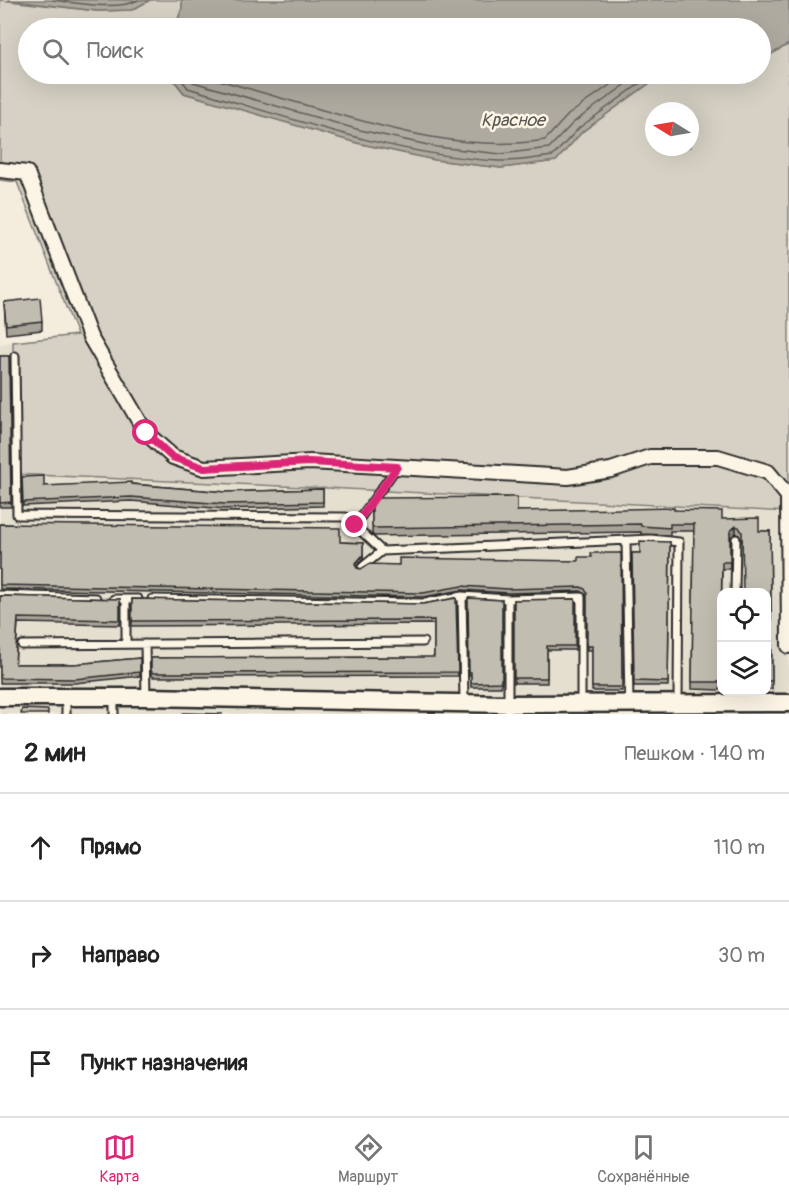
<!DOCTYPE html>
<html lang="ru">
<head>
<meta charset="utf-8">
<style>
  :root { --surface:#fff; --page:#f2f2f2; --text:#222; --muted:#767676; --line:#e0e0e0; --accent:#db2777 }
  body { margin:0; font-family:Pangolin,sans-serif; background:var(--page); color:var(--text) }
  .controls { position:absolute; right:18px; bottom:18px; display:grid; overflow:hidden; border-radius:12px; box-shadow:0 6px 24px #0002 }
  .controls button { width:54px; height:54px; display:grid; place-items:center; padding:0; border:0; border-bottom:2px solid var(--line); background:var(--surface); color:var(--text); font:30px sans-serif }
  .compass { position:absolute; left:645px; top:102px; width:54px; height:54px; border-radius:50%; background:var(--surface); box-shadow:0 6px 24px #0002; rotate:281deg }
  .stop { position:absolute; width:18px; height:18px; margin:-14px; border:4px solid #db2777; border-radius:50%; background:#fff }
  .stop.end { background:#db2777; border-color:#fff; box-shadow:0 2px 6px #0008 }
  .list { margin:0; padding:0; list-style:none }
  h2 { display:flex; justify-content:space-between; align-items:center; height:78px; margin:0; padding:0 24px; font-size:26px }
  h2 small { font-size:20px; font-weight:400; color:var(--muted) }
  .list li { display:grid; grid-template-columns:39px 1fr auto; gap:18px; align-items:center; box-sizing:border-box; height:108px; padding:0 24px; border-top:2px solid var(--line) }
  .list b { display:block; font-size:22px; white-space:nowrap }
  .list em { font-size:20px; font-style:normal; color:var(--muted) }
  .icon { flex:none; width:33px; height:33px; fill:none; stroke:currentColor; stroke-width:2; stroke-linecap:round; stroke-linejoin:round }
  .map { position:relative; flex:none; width:789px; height:714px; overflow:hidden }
  .search { position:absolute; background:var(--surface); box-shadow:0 6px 24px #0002; left:18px; right:18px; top:18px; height:66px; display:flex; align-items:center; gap:15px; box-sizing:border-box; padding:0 21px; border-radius:33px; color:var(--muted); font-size:22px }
  .sheet { height:402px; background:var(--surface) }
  nav { display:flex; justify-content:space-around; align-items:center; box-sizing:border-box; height:84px; border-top:2px solid var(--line); background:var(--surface); font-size:16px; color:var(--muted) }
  nav a { display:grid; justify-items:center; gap:3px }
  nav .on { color:var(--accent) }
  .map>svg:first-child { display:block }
</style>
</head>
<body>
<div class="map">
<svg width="789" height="714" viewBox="0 0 789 714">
  <rect width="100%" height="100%" fill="#f4edde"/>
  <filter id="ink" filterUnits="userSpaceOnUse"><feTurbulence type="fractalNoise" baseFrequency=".0167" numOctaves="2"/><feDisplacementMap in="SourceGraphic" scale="12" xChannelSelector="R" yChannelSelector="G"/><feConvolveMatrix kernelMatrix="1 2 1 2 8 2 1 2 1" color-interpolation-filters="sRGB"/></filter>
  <g filter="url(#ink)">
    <path fill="#e5dfd0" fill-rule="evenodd" d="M13,342l1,132 313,14 462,24v202h-789v-370zM722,592h44v100h-44z"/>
    <path fill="#d6d1c4" stroke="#807e78" stroke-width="1.5" fill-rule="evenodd" d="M0,0l97,11 35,-1 18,-10h32v8l-7,20h-147v46h141l15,19 173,50 78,17 66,8 55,-7 26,-29 79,-57 99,-1 1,-14 28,-16v468l-462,-24 -314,-14v-132l64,-7 -60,-153 -17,-2zM654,111h36v36h-36z"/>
    <path fill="#afaaa0" stroke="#7a7771" stroke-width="1.5" d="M7,0h143l-18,10 -35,1z
      M182,0h607v44l-28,16 -1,-32h-585l7,-20z
      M169,74h504l-12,1 -79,57 -26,29 -55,7 -66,-8 -78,-17 -173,-50z"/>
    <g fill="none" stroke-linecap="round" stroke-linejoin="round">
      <path stroke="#605e5a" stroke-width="1.5" d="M53,0c23,3 65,11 85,0
        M177,74l11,14c99,29 208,68 311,73 17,1 37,-3 54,-5l26,-28 74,-54
        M186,74l7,8 167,48 77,17 64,7 48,-6 25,-26 66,-48
        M198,74c38,11 76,22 114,33 74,21 155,46 233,33l23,-25 57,-41"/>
      <defs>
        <path id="service" d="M15,356l2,159 329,2 36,34
          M355,525l42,-58
          M626,541l3,162
          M361,568l21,-17 269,-12 28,3 -1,160
          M735,592l1,-53
          M0,595l96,3
          M462,596l2,105
          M114,599h24
          M152,599l271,4 39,-7 46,3 73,-2v105
          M508,599v105
          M126,644v-45
          M145,644l1,53
          M22,645l401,-3
          M66,714v-15
          M114,714v-15"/>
        <path id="minor" d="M0,170l27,3 63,164 56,96 27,24 31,11 106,-6 258,15 43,-7 39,-13h68l50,15 20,24 1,150"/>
        <path id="tertiary" d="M0,697h146l362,7 281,-1"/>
      </defs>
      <use href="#service" stroke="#2b2b2b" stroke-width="11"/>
      <use href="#minor" stroke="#2b2b2b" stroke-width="18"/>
      <use href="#tertiary" stroke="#2b2b2b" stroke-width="21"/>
      <use href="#service" stroke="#fcf5e5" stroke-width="7"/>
      <use href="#minor" stroke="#fcf5e5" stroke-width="14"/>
      <use href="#tertiary" stroke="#fcf5e5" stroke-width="16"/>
    </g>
    <path fill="#a7a398" stroke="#2b2b2b" stroke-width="1.5" d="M4,302l38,19v9l-36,4z
      M0,356h9l2,151h-11z
      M22,477l22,9 87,-2 95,8 97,-3v17l-98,3 -94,-8 -108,5z
      M372,504l145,7 157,-1 48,9 37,12h11l2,158h-6v-97l-27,-57 -3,-2 -6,5v31h-8l-2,121 -28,-1 2,-158h-24v4l-29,-1v-2l-267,4 -2,-2z
      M0,524l340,18 23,1v16l-6,8 4,2 38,-4 179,-4 43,-8 1,138h-30v-41h-5v-53l-2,-3 -4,-3 -73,2 -46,-3 -39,7 -423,-8z
      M670,542l-2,144h-34l-2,-133h8z
      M0,596l120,3v26l-102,-2 -3,41h59l66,-6v18l-65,7h-75z
      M456,598l2,78 -305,1 -2,-2v-17l283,-1v-33l-302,2v-27l291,5z
      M468,598l34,2v83h-1v4h-30v-11h-2z
      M575,599v51h-28v33h-33v-83z"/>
    <path fill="#88847c" stroke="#2b2b2b" stroke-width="1.5" d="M736,526v7l-6,5v31v-38z
      M363,555v4l-8,9v-4z"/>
    <path fill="#c2bdb1" stroke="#2b2b2b" stroke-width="1.5" d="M40,298l2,23 -36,4 -2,-23z
      M0,356h9l2,146 -11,1z
      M44,476v10l87,-4v2l95,8 97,-3v13l-98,2 -94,-7 -108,5 -1,-25z
      M517,497v14l157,-3v2l48,1v8l37,-1v13h11l2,150h-6v-89h-23l-1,-60 -3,-5 -3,-1 -6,5v31h-8l-2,120h-28l2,-158h-24v4l-29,-2v-2l-267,4 -2,-2v-22l4,-6z
      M0,524l340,4v14l23,1v12l-8,9 2,4 4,1 8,-5 30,1v-7l179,3v-4h14l-1,-4h30l1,134h-30v-41h-5v-53l-2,-4 -4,-2 -73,2 -46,-3 -39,7 -423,-8z
      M640,541l30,1 -2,140 -34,-1 -2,-128h8z
      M0,596l120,3v21l-102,-2 -3,46h59l66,-6v14l-65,7 -75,-1z
      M456,598l2,74 -305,1 -2,-2v-13l283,-1v-37l-302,1v-22l291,5z
      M468,598l34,2v79h-1v3l-30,1v-11h-2z
      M575,599v47h-28v32h-33v-78z
      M22,709l26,1v4h-27z
      M183,713l40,1h-40z"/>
  </g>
  <g fill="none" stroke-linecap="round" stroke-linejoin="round" filter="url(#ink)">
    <path stroke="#db2777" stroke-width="8" d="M146,433l26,24 32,11 106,-6 87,5 -42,58"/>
  </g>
  <g text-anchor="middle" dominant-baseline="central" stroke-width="5" stroke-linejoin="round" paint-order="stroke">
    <g font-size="18" font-style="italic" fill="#595754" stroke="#fcf5e5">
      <text x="513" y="120">Красное</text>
    </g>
  </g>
</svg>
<div class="controls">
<button><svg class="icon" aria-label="locate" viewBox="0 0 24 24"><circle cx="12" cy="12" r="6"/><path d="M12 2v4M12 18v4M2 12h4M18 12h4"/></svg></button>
<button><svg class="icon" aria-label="layers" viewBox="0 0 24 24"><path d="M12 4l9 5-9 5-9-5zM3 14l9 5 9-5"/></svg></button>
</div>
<svg class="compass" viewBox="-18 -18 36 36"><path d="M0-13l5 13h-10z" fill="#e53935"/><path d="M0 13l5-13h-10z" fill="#767676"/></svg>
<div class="stop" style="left:146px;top:433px"></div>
<div class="stop end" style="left:355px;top:525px"></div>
<div class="search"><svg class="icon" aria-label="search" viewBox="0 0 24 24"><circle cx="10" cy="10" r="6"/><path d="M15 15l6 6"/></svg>Поиск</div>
</div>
<section class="sheet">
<h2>2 мин<small>Пешком · 140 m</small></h2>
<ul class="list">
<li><svg class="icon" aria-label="ahead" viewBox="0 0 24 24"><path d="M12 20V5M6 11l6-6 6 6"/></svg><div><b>Прямо</b></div><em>110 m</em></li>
<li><svg class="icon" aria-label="right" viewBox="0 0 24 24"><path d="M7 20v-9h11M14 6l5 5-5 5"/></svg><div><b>Направо</b></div><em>30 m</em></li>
<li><svg class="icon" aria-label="arrive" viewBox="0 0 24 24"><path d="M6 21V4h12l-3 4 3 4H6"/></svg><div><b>Пункт назначения</b></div></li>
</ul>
</section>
<nav>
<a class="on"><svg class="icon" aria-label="map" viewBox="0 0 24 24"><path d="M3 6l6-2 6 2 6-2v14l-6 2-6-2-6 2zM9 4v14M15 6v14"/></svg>Карта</a>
<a><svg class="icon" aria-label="directions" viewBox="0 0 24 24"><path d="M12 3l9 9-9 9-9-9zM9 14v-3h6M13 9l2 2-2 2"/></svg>Маршрут</a>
<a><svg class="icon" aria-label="saved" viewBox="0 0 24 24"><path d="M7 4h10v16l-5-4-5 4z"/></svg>Сохранённые</a>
</nav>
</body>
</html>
